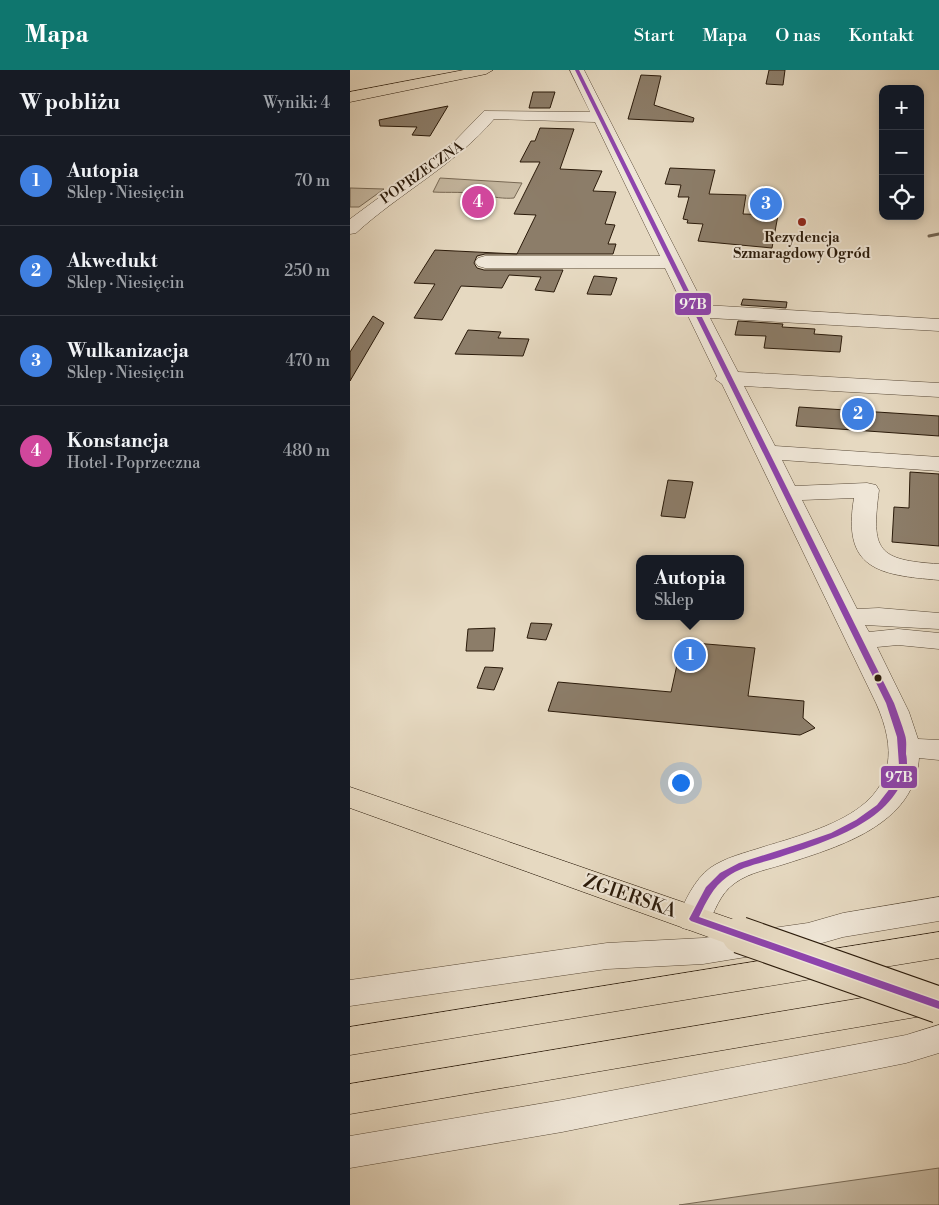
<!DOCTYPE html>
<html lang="pl">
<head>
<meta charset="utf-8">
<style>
  :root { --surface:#171b24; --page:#242831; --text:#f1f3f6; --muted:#9ea1a6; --line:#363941; --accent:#0f766e }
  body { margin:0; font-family:"Libre Bodoni",serif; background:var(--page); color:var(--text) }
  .controls { position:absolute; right:15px; top:15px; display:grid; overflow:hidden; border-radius:10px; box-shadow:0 2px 8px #0003 }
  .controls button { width:45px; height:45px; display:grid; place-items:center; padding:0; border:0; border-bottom:1px solid var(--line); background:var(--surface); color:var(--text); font:25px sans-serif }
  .you { position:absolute; left:330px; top:712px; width:18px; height:18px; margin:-12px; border:4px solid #fff; border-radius:50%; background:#1a73e8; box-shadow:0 0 0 8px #1a73e833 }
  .badge { display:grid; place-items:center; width:32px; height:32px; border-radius:50%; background:var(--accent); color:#fff; font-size:16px; font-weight:700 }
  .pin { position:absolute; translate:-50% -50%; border:2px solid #fff; box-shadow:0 1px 5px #0006 }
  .popup { position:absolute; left:286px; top:485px; width:108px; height:65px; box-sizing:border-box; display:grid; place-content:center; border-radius:10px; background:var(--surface); filter:drop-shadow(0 1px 4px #0005); font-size:16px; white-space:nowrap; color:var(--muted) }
  .popup b { font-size:19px; color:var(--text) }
  .popup::after { content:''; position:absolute; left:50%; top:100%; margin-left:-10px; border:10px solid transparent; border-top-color:var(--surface) }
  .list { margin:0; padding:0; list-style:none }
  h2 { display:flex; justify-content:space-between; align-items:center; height:65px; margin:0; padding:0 20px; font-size:21px }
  h2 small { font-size:16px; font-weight:400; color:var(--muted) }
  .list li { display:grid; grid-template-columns:32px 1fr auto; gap:15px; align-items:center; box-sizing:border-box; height:90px; padding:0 20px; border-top:1px solid var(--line) }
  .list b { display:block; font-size:19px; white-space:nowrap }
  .list p { margin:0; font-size:16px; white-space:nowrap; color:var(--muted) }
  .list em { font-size:16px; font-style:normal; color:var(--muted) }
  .icon { flex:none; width:28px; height:28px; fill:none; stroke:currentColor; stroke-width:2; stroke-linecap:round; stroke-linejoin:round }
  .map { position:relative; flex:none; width:589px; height:1135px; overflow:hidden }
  header { display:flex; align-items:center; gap:30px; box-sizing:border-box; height:70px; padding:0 25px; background:var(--accent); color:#fff }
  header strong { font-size:24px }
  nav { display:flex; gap:28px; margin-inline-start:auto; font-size:18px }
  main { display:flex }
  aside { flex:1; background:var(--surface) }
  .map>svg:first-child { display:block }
</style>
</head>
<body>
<header>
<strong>Mapa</strong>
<nav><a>Start</a><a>Mapa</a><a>O nas</a><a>Kontakt</a></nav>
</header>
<main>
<aside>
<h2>W pobliżu<small>Wyniki: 4</small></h2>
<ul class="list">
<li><span class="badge" style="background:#3f7fe0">1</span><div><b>Autopia</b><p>Sklep · Niesięcin</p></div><em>70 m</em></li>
<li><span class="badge" style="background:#3f7fe0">2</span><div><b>Akwedukt</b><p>Sklep · Niesięcin</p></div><em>250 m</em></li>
<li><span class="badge" style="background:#3f7fe0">3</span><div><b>Wulkanizacja</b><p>Sklep · Niesięcin</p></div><em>470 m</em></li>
<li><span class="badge" style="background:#d1479c">4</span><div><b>Konstancja</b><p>Hotel · Poprzeczna</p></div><em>480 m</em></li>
</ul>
</aside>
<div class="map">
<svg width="589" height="1135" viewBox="0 0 589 1135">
  <rect width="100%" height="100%" fill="#e6d9c1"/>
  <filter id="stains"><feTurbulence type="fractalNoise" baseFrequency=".004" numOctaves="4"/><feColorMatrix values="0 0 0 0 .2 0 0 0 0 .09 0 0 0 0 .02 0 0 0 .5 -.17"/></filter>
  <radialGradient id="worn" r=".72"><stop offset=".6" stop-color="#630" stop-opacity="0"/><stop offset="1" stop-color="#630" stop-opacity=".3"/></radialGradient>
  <path fill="#c6b9a2" stroke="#786a56" d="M90,108l82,5 -8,15c-10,1 -21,-1 -32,-3 -15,-4 -33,-2 -49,-3z
    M0,118l34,1 -25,18h-9z
    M589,1098v37h-260z"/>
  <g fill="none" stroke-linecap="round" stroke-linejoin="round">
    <path stroke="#746653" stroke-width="3" d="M579,166l10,-2"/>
  </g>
  <path fill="#8c7d69" stroke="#2a1a0a" d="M419,0h16l-2,15 -17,-1z
    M291,5l20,1 -7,29 40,13 -1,4 -65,-3z
    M183,22h22l-5,16h-21z
    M98,36l-18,30 -18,-1 5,-8 -37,-1 -1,-6z
    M190,58l34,1 -14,40 42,2 -9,20 23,1 -11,32 10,1 -7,19h8l-3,10h-128l-8,2 -3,7 3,5 7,2h79l-9,22 -19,-2 6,-13 -32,-2 -7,13 -41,-2 -19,34 -28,-2 21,-34 -21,-1 21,-33 82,4 19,-39 -22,-1 26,-52h-20l11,-21h4z
    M320,98l45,2 -6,24 37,1 -3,19 35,1 -6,33 -74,-7 5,-17 -16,-1 1,-3 -5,-1 6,-22h-11l3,-12 -16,-1z
    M244,206l23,2 -6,17 -24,-1z
    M393,229l44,3 -1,6 -45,-3z
    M23,246l11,7 -34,58v-29z
    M388,251l45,3 -1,3 33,2 -1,5 28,2 -2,16 -76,-4 2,-12 -31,-1z
    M118,260l33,2 -3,6 31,1 -6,17 -68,-2z
    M449,337l140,9v20l-143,-10z
    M560,402l29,2v72l-47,-4 2,-35 15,1z
    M318,410l25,2 -8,36 -24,-2z
    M181,553l21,1 -6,16 -19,-2z
    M145,558l-2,23h-27l2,-22z
    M332,572l73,6 -7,48 56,5 -1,17 12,10 -15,7 -252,-24 10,-29 113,10z
    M135,597l18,1 -9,22 -17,-2z"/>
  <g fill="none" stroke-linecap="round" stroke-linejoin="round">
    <defs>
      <path id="minor" d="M220,0h14l120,235 235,14v12l-229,-13 28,54 201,11v14l-195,-11 31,60 164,11v14l-157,-11 13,26 72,-3 9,2 3,5c-8,61 -2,70 60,74v16c-61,-5 -97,-11 -85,-82l-52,2 55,109 22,-1 60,5v16l-74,-4 4,7 29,-3 41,4v16l-41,-4 -21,2 32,65 9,27 21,1v20l-20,-2c-4,66 -78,88 -131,105 -18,6 -38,9 -53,20 -16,11 -20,29 -29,45l-12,3 -12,-3 -5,-9c8,-18 17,-39 33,-51 16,-11 35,-15 53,-21 77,-23 157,-46 113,-144l-154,-319 -7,-5 2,-3 -52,-108h-180l-7,-2 -3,-4 3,-4 7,-2h175l-65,-134 -101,-3c-39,46 -93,73 -138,114l-6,1v-15l103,-76 31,-32 106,1z
        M589,827v24l-96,16 -35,10 -105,17 -96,5 -257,37v-26l257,-37 96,-5 105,-15 35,-10z
        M589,955v28l-33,10 -344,69 -212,36v-32l212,-36 344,-65z"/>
      <path id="major" d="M114,0h29l-7,4 -136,28v-10z
        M0,717l402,139 5,9 -5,9 -12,3 -12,-3 -378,-136z"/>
      <path id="highway" d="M589,862v26l-589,97v-28z
        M578,917l11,4v20l-11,4 -578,99v-30z"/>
    </defs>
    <use href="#minor" stroke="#594a38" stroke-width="1"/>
    <use href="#major" stroke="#2a1a0a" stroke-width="1"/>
    <use href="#highway" stroke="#2a1a0a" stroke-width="1"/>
    <use href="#minor" fill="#efe6d7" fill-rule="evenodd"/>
    <use href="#major" fill="#e6d9c1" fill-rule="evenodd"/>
    <use href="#highway" fill="#e6d9c1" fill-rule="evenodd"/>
    <defs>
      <path id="major-bridge" d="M390,865l199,70"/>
    </defs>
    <use href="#major-bridge" stroke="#2a1a0a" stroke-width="38" stroke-linecap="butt"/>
    <use href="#major-bridge" stroke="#e6d9c1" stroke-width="36"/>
    <defs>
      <path id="bus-1" d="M225,0h4l315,633c4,11 8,22 11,32 2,6 1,13 1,19 1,4 1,8 1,12 -11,56 -80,75 -127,91 -18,6 -38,9 -53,20 -14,10 -21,25 -28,40l240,84v8l-248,-88 -2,-2 17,-32 14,-14 19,-10 63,-20 29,-10 25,-13 21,-15 14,-18 8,-22 -2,-28 -11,-34z"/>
    </defs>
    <use href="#bus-1" stroke="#efe6d7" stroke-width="3"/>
    <use href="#bus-1" fill="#8e44ad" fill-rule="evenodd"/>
  </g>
  <circle fill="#8f2418" stroke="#efe6d7" stroke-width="2" cx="452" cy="152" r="5"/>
  <circle fill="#2a1a0a" stroke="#efe6d7" stroke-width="2" cx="528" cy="608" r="4.5"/>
  <g text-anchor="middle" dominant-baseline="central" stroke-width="4" stroke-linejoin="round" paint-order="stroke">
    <g font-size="14" fill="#2a1a0a" stroke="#efe6d7">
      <text transform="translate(72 103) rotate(-35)">POPRZECZNA</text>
    </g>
    <g font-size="14" font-weight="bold" fill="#2a1a0a" stroke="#efe6d7">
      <text x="452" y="168">Rezydencja<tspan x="452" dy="16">Szmaragdowy Ogród</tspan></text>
    </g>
    <g font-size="19" fill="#2a1a0a" stroke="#efe6d7">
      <text transform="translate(280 826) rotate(19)">ZGIERSKA</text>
    </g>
  </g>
  <g stroke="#efe6d7" stroke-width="2">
    <rect x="324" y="222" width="38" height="24" rx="5" fill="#8e44ad"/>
    <rect x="530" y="695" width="38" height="24" rx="5" fill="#8e44ad"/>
  </g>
  <g font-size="14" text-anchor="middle" font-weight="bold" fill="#fff">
    <text x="343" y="239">97B</text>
    <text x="549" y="712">97B</text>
  </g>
  <rect width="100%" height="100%" filter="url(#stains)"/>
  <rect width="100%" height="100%" fill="url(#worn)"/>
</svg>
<div class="controls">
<button>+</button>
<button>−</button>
<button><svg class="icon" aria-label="locate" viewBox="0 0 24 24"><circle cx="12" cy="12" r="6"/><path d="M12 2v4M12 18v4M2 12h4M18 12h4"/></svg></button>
</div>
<div class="you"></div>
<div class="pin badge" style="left:340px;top:585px;background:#3f7fe0">1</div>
<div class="popup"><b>Autopia</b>Sklep</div>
<div class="pin badge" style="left:508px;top:344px;background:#3f7fe0">2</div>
<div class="pin badge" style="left:416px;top:134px;background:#3f7fe0">3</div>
<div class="pin badge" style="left:128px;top:132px;background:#d1479c">4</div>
</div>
</main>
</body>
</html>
